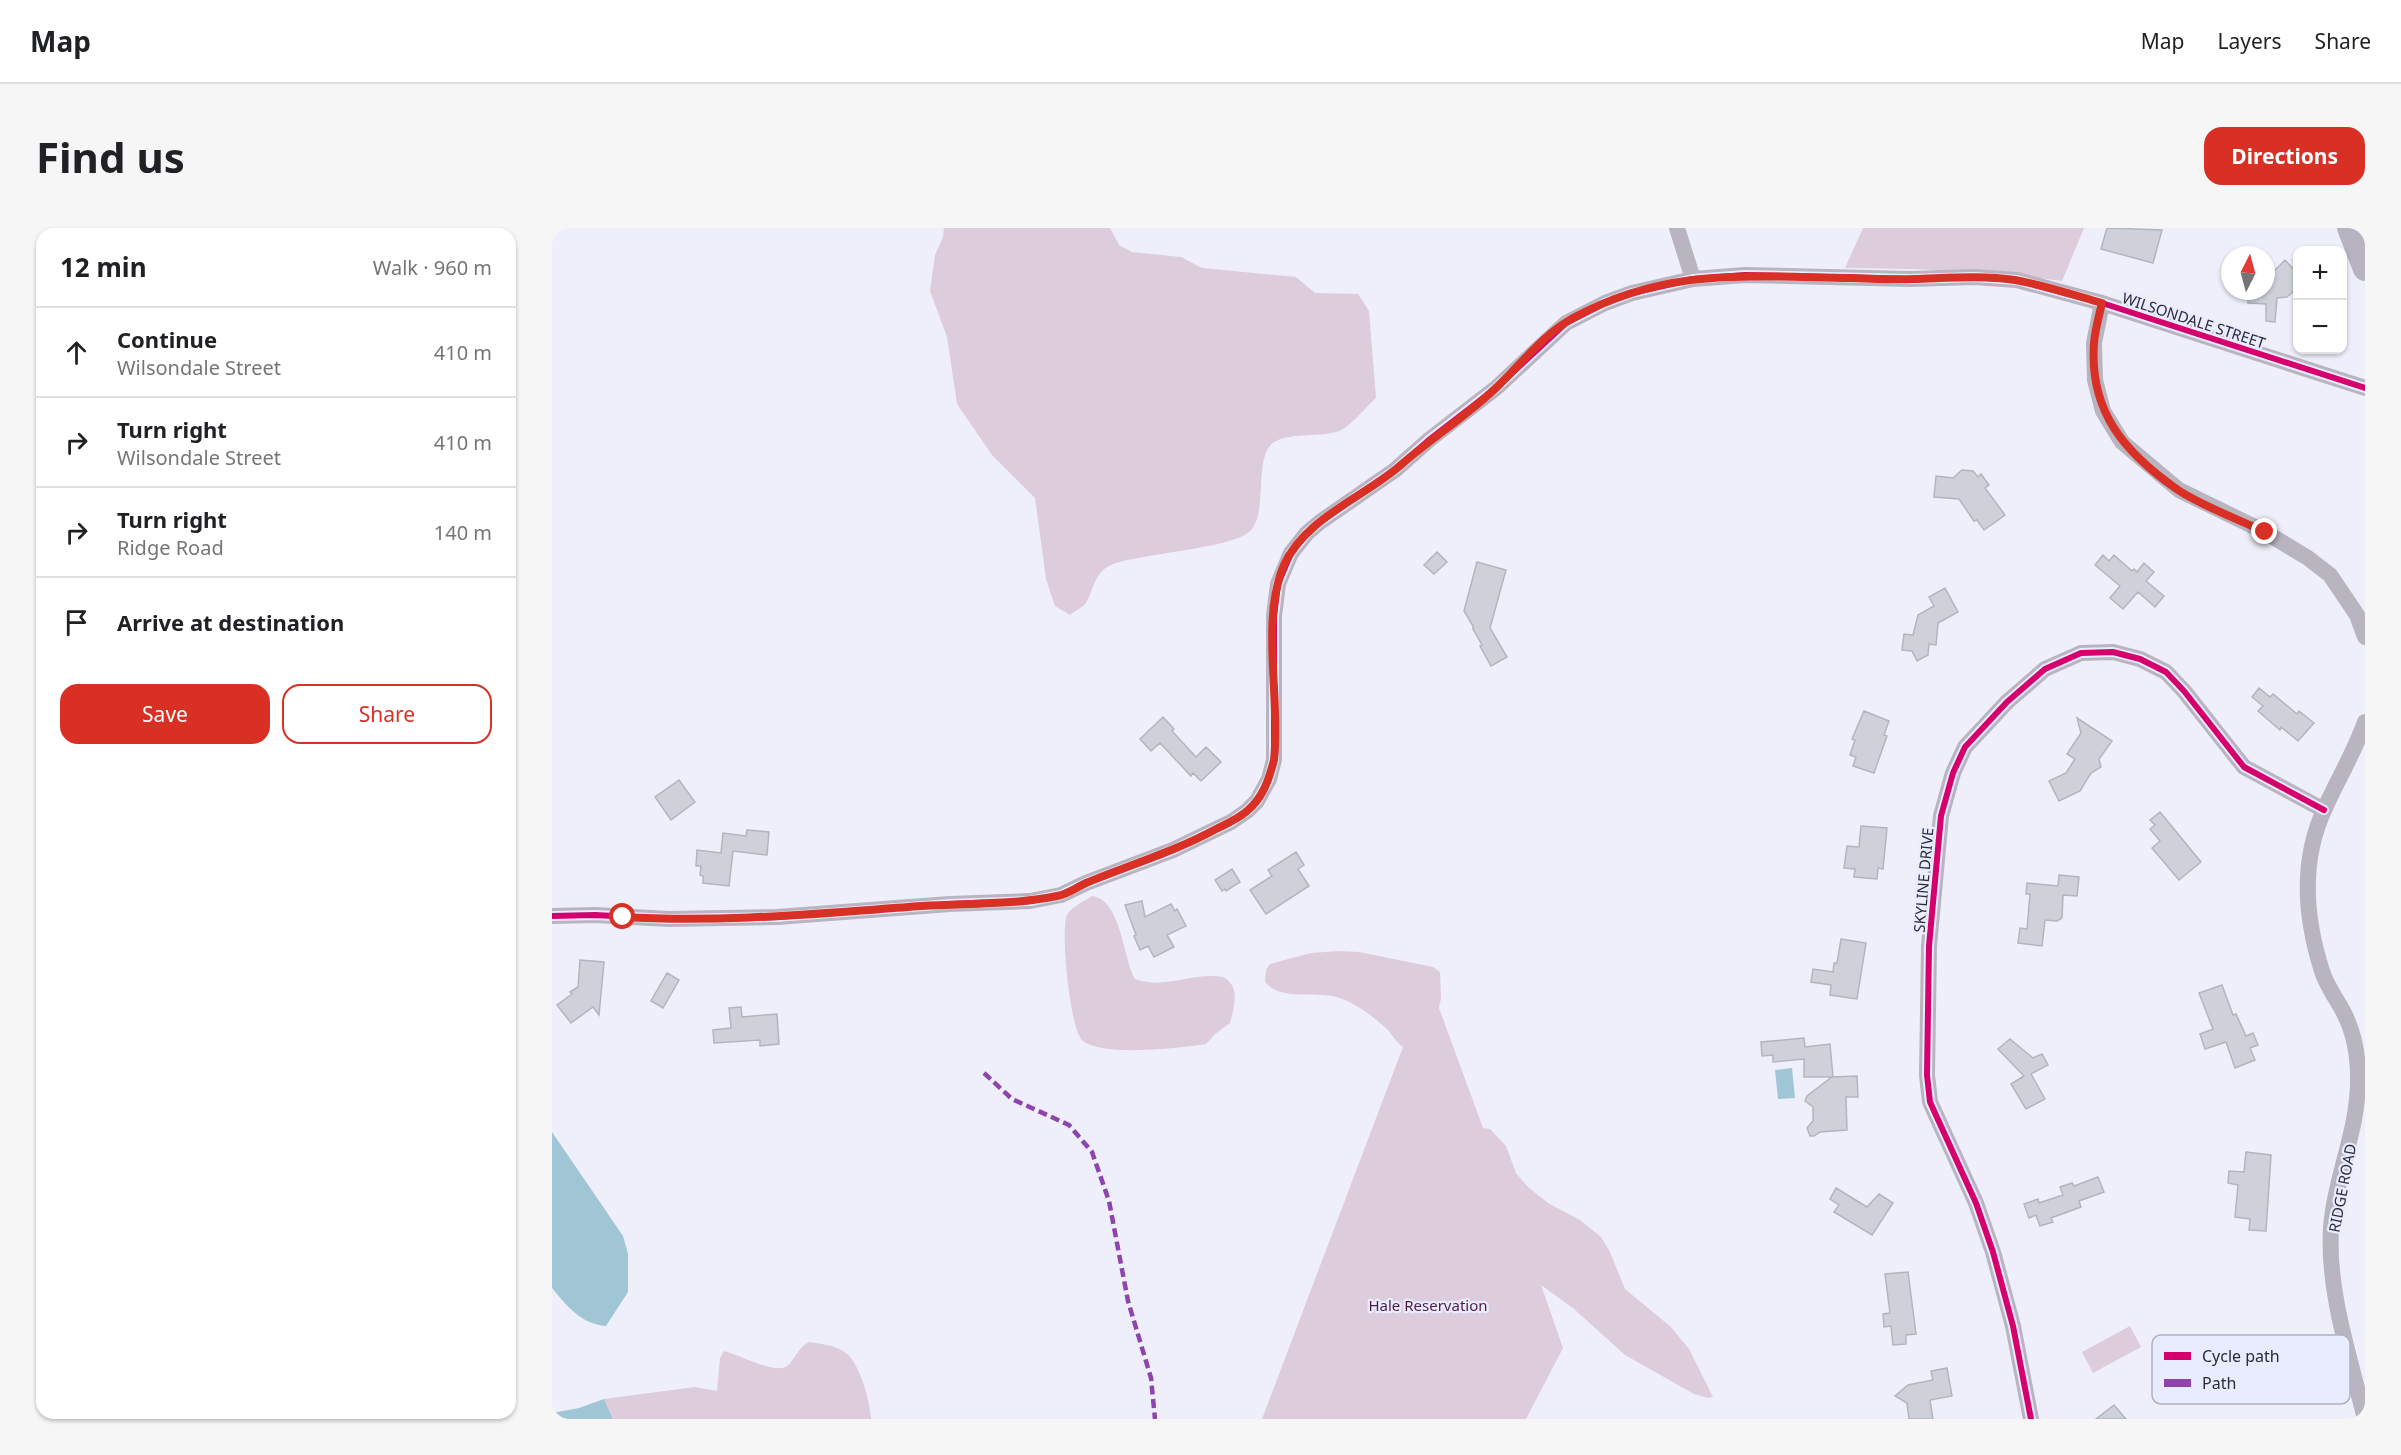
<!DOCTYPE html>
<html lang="en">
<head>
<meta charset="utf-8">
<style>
  :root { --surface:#fff; --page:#f6f6f6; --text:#202124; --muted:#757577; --line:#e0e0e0; --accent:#d93025 }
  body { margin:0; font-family:"Noto Sans",sans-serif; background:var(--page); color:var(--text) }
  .controls { position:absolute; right:18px; top:18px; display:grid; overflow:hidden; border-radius:12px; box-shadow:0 2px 4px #0004 }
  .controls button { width:54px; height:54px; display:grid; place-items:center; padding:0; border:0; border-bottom:2px solid var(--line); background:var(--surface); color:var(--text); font:30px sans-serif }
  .compass { position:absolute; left:1669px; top:18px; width:54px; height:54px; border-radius:50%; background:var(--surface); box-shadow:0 2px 4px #0004; rotate:6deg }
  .stop { position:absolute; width:18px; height:18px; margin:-14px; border:4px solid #d93025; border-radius:50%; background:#fff }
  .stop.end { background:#d93025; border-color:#fff; box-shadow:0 2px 6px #0008 }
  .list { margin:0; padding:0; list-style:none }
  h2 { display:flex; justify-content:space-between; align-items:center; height:78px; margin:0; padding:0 24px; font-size:26px }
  h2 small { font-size:20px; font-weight:400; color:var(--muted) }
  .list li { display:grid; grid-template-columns:39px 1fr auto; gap:18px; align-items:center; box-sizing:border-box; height:90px; padding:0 24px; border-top:2px solid var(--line) }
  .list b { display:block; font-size:22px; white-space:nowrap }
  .list p { margin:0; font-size:20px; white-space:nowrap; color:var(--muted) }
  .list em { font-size:20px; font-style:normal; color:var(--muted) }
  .actions { display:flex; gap:12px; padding:18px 24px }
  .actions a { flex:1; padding:14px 0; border:2px solid var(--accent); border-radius:18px; text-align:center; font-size:21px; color:var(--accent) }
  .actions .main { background:var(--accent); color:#fff }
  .icon { flex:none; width:33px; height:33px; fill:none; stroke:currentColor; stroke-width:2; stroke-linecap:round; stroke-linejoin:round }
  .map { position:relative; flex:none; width:1813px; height:1191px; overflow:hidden; border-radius:18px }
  header { display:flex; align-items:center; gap:36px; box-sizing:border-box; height:84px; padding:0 30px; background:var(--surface); border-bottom:2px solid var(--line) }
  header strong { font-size:28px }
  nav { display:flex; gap:33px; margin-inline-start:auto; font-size:21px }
  .intro { display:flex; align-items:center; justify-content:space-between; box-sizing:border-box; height:144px; padding:0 36px }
  h1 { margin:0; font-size:42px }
  .button { padding:15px 27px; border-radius:18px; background:var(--accent); color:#fff; font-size:21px; font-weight:700 }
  main { display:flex; gap:36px; padding:0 36px }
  aside { flex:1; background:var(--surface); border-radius:18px; box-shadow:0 2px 4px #0004 }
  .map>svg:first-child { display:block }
</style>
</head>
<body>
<header>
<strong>Map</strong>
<nav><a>Map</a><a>Layers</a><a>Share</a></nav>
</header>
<div class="intro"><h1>Find us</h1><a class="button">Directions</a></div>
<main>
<aside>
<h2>12 min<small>Walk · 960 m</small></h2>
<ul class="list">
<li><svg class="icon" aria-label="ahead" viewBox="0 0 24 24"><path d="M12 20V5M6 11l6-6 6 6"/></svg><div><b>Continue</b><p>Wilsondale Street</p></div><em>410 m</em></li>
<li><svg class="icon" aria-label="right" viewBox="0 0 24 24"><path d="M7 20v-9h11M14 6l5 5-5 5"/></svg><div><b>Turn right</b><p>Wilsondale Street</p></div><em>410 m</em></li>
<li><svg class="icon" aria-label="right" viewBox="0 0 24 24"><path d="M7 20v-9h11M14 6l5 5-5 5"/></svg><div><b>Turn right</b><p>Ridge Road</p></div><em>140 m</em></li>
<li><svg class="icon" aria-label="arrive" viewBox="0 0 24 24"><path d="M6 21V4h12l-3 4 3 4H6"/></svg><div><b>Arrive at destination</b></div></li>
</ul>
<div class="actions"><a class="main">Save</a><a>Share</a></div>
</aside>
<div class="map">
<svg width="1813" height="1191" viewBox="0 0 1813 1191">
  <rect width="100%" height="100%" fill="#eeeffa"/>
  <path fill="#ddccdc" d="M392,0h166l9,17 13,7 49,5 21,11 94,9 19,16 43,1 11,17 7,87c-9,8 -27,30 -37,33 -20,7 -44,1 -63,10 -24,12 -7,69 -25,89 -16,19 -112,23 -140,35 -16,7 -17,23 -24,36 -3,6 -12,10 -17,14l-15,-9 -9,-27 -11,-81 -43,-43 -35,-51 -10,-67 -17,-46 5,-36 8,-18z
    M1311,0h221l-22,53c-72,-11 -144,-12 -217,-13z
    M540,668c29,3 31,62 43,83 30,11 57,-7 88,-2 18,9 11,30 7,46l-15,11 -9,10c-28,4 -101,13 -123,-3 -13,-9 -23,-111 -16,-126 4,-8 18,-14 25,-19z
    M787,723l20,1 74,15 7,5 1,26 -2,10 44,120 7,1 16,17 10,27 12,14 20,16 32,17 21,17 9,15 15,37 46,38 18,22 24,48 -5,1 -14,-4 -69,-39 -51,-46 -33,-24 22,63 -37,71h-264l141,-372c-6,-4 -10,-11 -15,-17 -14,-13 -37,-31 -56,-34 -20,-4 -52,4 -67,-14l1,-12 4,-6 41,-11z
    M1578,1098l11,21 -48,26 -11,-21z
    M257,1114c13,2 26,3 37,11 14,11 24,48 25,66h-258l-9,-20 91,-12 22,4 3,-33 4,-7c14,3 52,24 63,15 9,-8 11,-19 22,-24z"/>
  <path fill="#a0c6d6" d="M1240,840l3,30 -17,1 -3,-29z
    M0,904l71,104 5,18v38l-22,34c-25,-2 -39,-20 -54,-38z
    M52,1171l9,20h-61v-6l27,-5z"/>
  <path fill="#ced1da" stroke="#b2b5be" stroke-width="1.5" d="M1555,0l55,2 -9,33 -52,-14z
    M1733,32l13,14v13l-11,10 -10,1 -2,24 -9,-1v-17l-18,-1v-12h18v-12z
    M1410,242l11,1 5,6 3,-3 8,11 -4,3 20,27 -21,15 -7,-10 -3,1 -15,-22 -25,-2 2,-21 17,2z
    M885,324l10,10 -13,12 -10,-9z
    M1551,327l6,6 5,-6 18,16 2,-2 3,3 7,-9 10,9 -8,9 18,15 -9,11 -17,-15 -15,17 -13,-11 10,-12 -25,-21z
    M925,334l29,8 -16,58 17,29 -16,9 -11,-20 2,-1 -9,-16v-3l-9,-15z
    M1393,360l13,24 -20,11 -2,22 -7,-1 -1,11 -11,6 -5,-10 -10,-1 2,-16 9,1 5,-20 16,-9 -5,-9z
    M1707,460l11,9 3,-3 24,20 2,-3 15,12 -16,18 -17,-14 -1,3 -22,-19 5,-5 -11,-9z
    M1312,483l25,10 -5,14 3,1 -13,37 -21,-7 3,-9 -6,-2 5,-15 -3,-1z
    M611,489l11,12 -2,2 24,26 10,-10 15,15 -20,19 -8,-8 -2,3 -31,-33 -9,8 -11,-12z
    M1525,490l35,23 -13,18 2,8 -10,6 -11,18 -21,10 -10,-20 17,-8 9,-14 -8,-5 14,-21z
    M127,552l16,22 -24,18 -16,-23z
    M1608,584l41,50 -22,18 -27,-32 8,-7 -10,-12 5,-4 -5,-5z
    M1309,598l26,2 -4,41 -5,-1 -1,11 -23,-2 1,-8 -11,-1 3,-22 12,1z
    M195,602l22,2 -2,23 -34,-4 -4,35 -26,-3v-7l-3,-1 1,-9h-5l1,-16 24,3 2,-20 23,3z
    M744,624l8,13 -6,4 11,17 -43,28 -16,-24 22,-14 -4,-6z
    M680,641l8,13 -14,9 -1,-2 -3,2 -7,-11z
    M1507,647l20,2 -2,19 -14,-1 -1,23 -5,3 -12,-1 -3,26 -24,-3 2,-15 7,1 3,-35h-4l1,-11 31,3z
    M590,673l3,16 26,-13 4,7 2,-2 9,17 -19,9 7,12 -20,10 -6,-11 -8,4 -6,-14 2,-1 -11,-30z
    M1289,711l25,4 -9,56 -27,-4 1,-10 -20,-3 2,-13 20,3 1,-9h3z
    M28,732l24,2 -5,53 -6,-8 -22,16 -14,-18 15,-11 -2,-2 8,-5z
    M115,745l12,7 -16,28 -12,-7z
    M1670,757l11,30 3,-1 10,22 7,-3 5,12 -8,3 5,12 -20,8 -9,-26 -21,7 -5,-15 13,-5 -14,-36z
    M189,779l1,10 35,-3 2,30 -19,2v-6l-46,3 -1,-13 18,-2 -2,-20z
    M1252,810l1,9 25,-3 3,33h-29v-18l-31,3v-7l-11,1 -1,-14z
    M1458,811l23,19 9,-4 6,11 -17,9 14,25 -19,10 -15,-25 13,-8 -26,-27z
    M1305,848l1,21h-12l1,33 -27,2 -6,4h-4l-3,-8 6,-7v-14l-8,-6 2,-5 25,-19z
    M1694,924l25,3 -5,76 -17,-1 1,-11 -15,-2 3,-32 -10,-2 1,-12 15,1z
    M1546,949l6,15 -25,9 2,6 -30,11 2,4 -13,4 -4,-11 -7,3 -5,-14 14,-5 1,4 24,-8 -3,-8 12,-4 2,3z
    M1284,960l31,19 12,-13 14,9 -21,32 -38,-23 5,-7 -9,-6z
    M1356,1044l8,62 -10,1v9l-13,1 -2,-19 -7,1 -1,-13 7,-1 -5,-39z
    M1395,1140l5,28 -22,4 3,19h-24l-2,-16 -12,-7 13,-11 25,-5 -2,-9z
    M1562,1177l12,14h-30z"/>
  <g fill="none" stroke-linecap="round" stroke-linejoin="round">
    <path stroke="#b8b4c0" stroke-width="16" d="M1125,0l16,51
      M1550,75l-8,40 1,37 8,31 19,31 57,48 86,42 43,26 22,17 27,40 8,22
      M0,688l43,-1 74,4 108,-2 173,-13 80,-3 31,-6 25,-12 87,-33 58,-28 16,-11 10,-10 12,-22 5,-19v-144l4,-32 13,-31 16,-20 13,-11 75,-52 35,-31 66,-51 70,-65 39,-20 27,-10 61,-14 52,-4 165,4 64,-2 43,3 85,23 263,85
      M1479,1191l-18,-93 -20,-74 -17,-49 -46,-101 -3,-27 2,-129 12,-130 12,-43 12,-26 42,-45 38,-33 36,-16 32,-1 27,7 26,13 18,19 60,76 80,43
      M1813,1191c-15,-61 -38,-128 -34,-191 4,-52 28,-99 27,-151 0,-23 -4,-45 -15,-66 -7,-13 -17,-26 -21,-40 -17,-53 -22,-110 3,-163 13,-29 29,-55 40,-86"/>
    <path stroke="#b7b3c0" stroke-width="24" d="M1797,0l16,41"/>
    <path stroke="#8e44ad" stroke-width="4.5" stroke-dasharray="9 4.5" stroke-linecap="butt" d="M432,845l28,26 57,26 23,27 17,49 19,100 23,77 4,41"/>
    <defs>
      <path id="cycleway" d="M0,688l43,-1 74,4 108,-2 173,-13 80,-3 31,-6 25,-12 87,-33 58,-28 16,-11 10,-10 12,-22 5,-19v-144l4,-32 13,-31 16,-20 13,-11 75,-52 35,-31 66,-51 70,-65 39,-20 27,-10 61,-14 52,-4 165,4 64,-2 43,3 85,23 263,85
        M1479,1191l-18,-93 -20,-74 -17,-49 -46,-101 -3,-27 2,-129 12,-130 12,-43 12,-26 42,-45 38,-33 36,-16 32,-1 27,7 26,13 18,19 60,76 80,43"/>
    </defs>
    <use href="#cycleway" stroke="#e9ebff" stroke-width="10"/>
    <use href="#cycleway" stroke="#d6006c" stroke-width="6"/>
  </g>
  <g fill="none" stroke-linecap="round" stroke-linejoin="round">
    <path stroke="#d93025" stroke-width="8" d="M71,689c100,6 200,-4 299,-11 45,-3 91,-1 135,-10 11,-2 20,-9 29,-13 43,-18 88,-31 130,-54 10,-5 22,-10 31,-18 16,-13 22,-32 27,-51 7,-59 -14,-140 10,-195 22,-48 81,-68 118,-101 31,-27 67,-50 96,-78 24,-23 46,-52 75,-68 95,-52 177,-41 279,-40 21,1 42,2 62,1 34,-1 68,-4 101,1 29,5 59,15 87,23 -3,13 -7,27 -8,40 -5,69 31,110 84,147 24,16 60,29 87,42"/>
  </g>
  <g text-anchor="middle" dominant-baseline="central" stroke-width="4.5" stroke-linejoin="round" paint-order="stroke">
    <g font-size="15" fill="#2a2b34" stroke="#e9ebff">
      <text transform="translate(1642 92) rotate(18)">WILSONDALE STREET</text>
      <text transform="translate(1371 652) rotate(-85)">SKYLINE DRIVE</text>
      <text transform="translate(1790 960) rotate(-79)">RIDGE ROAD</text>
    </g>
    <g font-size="15" fill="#501d42" stroke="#e9ebff">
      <text x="876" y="1077">Hale Reservation</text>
    </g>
  </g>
  <rect x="1600" y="1107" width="198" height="69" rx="9" fill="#e9ebff" stroke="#b0b1c2" stroke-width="1.5"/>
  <rect x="1612" y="1124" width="27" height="8" fill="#d6006c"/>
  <rect x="1612" y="1151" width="27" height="8" fill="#8e44ad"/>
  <g font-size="16" fill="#2a2b34">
    <text x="1650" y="1134">Cycle path</text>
    <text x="1650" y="1161">Path</text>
  </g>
</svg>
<div class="controls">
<button>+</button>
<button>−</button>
</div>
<svg class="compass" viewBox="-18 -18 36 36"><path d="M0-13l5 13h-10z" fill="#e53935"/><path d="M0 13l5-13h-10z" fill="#757577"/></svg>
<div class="stop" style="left:71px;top:689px"></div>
<div class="stop end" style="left:1713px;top:304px"></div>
</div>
</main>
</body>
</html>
